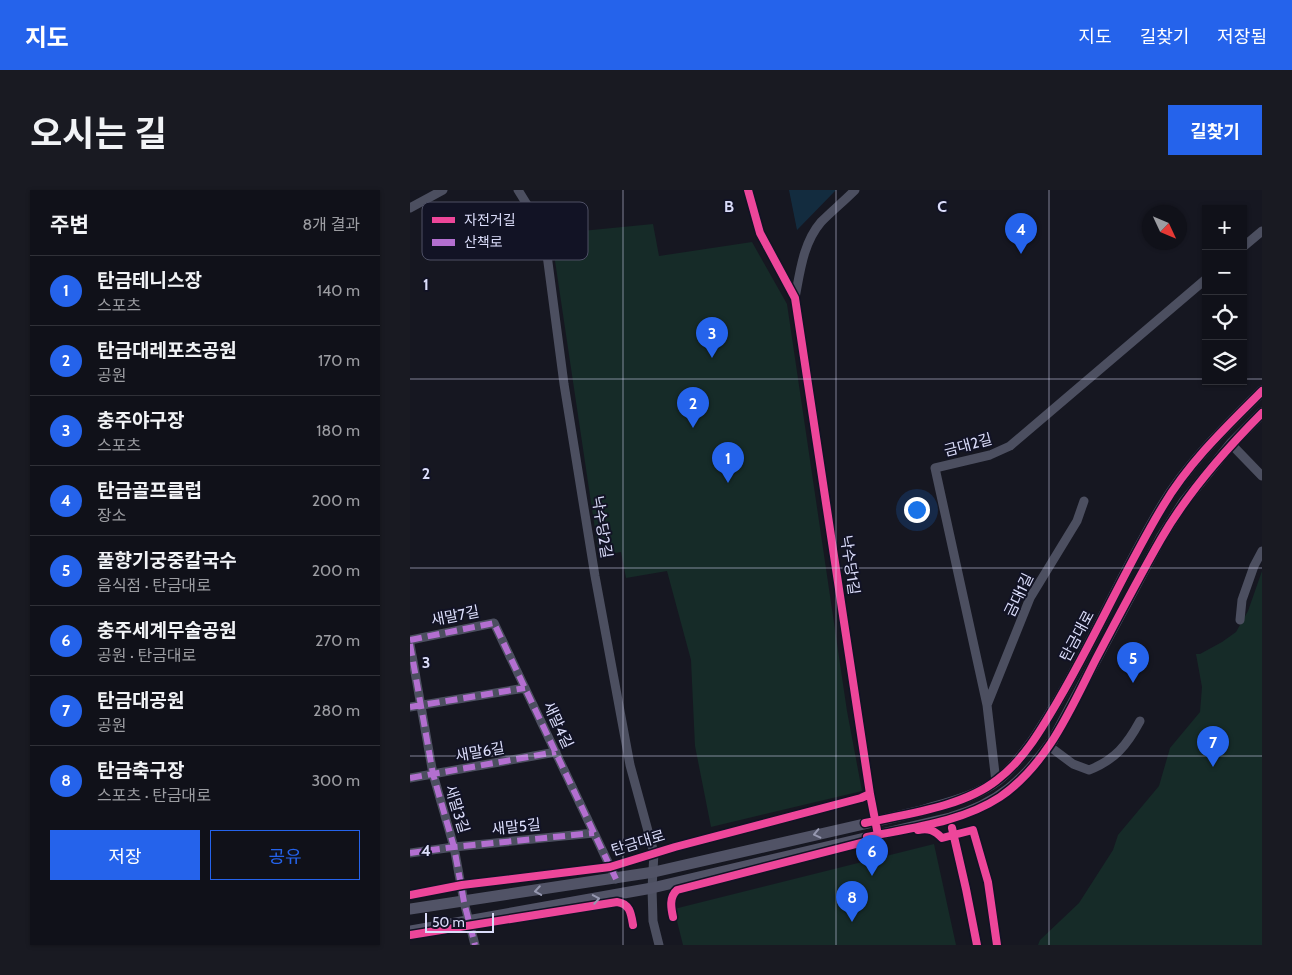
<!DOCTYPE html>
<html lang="ko">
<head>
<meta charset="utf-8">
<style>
  :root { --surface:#101119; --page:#191a22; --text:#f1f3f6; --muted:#9c9da2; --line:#303138; --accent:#2563eb }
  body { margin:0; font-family:Cabin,"Noto Sans KR",sans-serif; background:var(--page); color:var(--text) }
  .controls { position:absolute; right:15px; top:15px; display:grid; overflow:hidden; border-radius:0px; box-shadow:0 1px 4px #0004 }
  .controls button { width:45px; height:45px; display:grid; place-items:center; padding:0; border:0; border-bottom:1px solid var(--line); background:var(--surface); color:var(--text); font:25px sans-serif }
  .compass { position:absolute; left:732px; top:15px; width:45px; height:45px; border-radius:50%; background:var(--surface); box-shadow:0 1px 4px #0004; rotate:134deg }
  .scale { position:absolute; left:15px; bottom:12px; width:69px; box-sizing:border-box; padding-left:5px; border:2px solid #dbddfa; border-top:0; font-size:14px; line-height:18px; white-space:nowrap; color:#dbddfa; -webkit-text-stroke:4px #121325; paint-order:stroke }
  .you { position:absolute; left:506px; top:319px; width:18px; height:18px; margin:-12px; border:4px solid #fff; border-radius:50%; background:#1a73e8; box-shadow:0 0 0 8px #1a73e833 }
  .badge { display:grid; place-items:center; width:32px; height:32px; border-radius:50%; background:var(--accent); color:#fff; font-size:16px; font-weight:700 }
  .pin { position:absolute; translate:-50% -41px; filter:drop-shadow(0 1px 2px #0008) }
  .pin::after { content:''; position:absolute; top:26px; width:18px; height:15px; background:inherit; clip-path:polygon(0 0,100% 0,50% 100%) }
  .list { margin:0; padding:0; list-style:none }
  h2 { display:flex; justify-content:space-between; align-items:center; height:65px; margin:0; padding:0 20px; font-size:21px }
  h2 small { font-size:16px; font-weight:400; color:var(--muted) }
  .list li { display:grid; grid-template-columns:32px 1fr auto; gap:15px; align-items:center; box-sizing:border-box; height:70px; padding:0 20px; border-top:1px solid var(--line) }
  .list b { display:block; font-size:19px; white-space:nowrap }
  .list p { margin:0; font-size:16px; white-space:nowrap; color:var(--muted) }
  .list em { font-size:16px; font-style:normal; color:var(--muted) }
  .actions { display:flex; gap:10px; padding:15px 20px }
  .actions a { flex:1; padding:11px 0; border:1px solid var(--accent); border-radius:0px; text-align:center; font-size:18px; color:var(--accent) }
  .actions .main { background:var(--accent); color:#fff }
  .icon { flex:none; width:28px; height:28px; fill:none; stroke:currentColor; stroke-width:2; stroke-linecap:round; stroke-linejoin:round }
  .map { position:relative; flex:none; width:852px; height:755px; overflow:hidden; border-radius:0px }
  header { display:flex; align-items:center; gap:30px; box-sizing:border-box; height:70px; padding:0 25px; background:var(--accent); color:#fff }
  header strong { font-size:24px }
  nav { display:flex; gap:28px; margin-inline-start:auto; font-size:18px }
  .intro { display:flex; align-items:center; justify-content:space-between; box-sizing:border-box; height:120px; padding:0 30px }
  h1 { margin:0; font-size:35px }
  .button { padding:12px 22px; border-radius:0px; background:var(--accent); color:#fff; font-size:18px; font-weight:700 }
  main { display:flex; gap:30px; padding:0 30px }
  aside { flex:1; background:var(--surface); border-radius:0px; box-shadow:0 1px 4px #0004 }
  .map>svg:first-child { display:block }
</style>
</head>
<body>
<header>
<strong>지도</strong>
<nav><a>지도</a><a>길찾기</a><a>저장됨</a></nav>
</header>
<div class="intro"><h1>오시는 길</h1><a class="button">길찾기</a></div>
<main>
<aside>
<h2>주변<small>8개 결과</small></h2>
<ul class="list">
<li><span class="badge">1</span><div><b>탄금테니스장</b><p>스포츠</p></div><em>140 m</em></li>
<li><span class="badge">2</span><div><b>탄금대레포츠공원</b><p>공원</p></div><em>170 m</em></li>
<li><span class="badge">3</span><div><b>충주야구장</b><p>스포츠</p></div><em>180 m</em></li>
<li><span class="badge">4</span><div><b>탄금골프클럽</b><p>장소</p></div><em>200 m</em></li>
<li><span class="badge">5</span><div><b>풀향기궁중칼국수</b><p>음식점 · 탄금대로</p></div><em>200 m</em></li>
<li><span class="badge">6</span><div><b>충주세계무술공원</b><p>공원 · 탄금대로</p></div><em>270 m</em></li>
<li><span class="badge">7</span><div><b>탄금대공원</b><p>공원</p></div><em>280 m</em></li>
<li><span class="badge">8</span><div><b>탄금축구장</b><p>스포츠 · 탄금대로</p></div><em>300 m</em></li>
</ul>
<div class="actions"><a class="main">저장</a><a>공유</a></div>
</aside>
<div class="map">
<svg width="852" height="755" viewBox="0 0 852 755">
  <rect width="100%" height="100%" fill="#161721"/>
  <path fill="#162b28" d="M243,34l6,32 93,-14 35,62 60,407 15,80 -151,36 -16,-81 -4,-86 -24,-89 -41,7 -5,-26 -22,4 -48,-322z
    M852,381v374h-224l2,-5 39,-37 34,-53 5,-15 41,-49 11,-38 30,-36 2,-25 -6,-33h4l22,-12 14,-10 12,-21z
    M524,654l22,101h-273l-9,-36z"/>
  <path fill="#132c3f" d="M379,0h47l-39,40z"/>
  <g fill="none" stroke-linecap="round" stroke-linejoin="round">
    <path stroke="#4c4f60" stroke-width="9" d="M108,0l26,42 20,152 31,192 35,189 24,88 -2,35 1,33 6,24
      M445,0c-11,11 -23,21 -34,32 -18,21 -21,50 -26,76l75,496 8,41
      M0,18l33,-18
      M833,57l19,-16
      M821,254l31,32
      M830,430l2,-20 12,-34 8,-15
      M0,450l84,-17 122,256
      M0,454l23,130 21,73 10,55 11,43
      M577,515l43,-107 47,-77 7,-20
      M0,517l115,-19
      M639,556l24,18 16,6c26,-10 38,-25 51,-49
      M0,588l146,-26
      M586,592l-9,-77 -52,-237 55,-13 20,-9 196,-167
      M0,663l44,-6 140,-14"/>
    <path stroke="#515366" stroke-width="11" d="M0,719l244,-37 267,-61c26,-8 55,-14 77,-31 26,-21 44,-53 61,-81 37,-63 66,-131 104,-194 26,-43 63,-78 99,-114
      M0,741l242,-43 298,-70c48,-14 75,-38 103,-78l108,-202 23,-36 47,-58 31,-31"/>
    <path stroke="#b36fd0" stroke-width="6" stroke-dasharray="12 6" stroke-linecap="butt" d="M0,450l84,-17 122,256
      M0,454l23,130 21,73 10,55 11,43
      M0,517l115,-19
      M0,588l146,-26
      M0,663l44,-6 140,-14"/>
    <defs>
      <path id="cycleway" d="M338,0l12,43 35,65 75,496 8,41
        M455,633c41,-9 98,-16 132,-43 27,-20 45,-52 62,-81 37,-63 66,-130 104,-193 26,-44 63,-79 99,-115
        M542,638l14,61 11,56
        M508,640c11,-2 16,0 24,8l31,-8 15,52 9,63
        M457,647c44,-9 95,-15 133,-40 48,-33 71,-89 96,-138 21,-40 42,-80 65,-120 27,-47 62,-87 101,-126
        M0,705l52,-10 148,-18 65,-20 186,-49 9,-4
        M263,727c-2,-9 -4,-20 4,-27l199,-51
        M0,745l207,-33c13,2 14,11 16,23"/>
    </defs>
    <use href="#cycleway" stroke="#121325" stroke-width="11"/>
    <use href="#cycleway" stroke="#ed469a" stroke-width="8"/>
  </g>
  <defs><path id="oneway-chevron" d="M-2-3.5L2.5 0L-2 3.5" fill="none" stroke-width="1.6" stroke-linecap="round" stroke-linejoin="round" transform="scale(1.25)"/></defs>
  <g stroke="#9698b0">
    <use href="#oneway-chevron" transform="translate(407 644) rotate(167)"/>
    <use href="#oneway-chevron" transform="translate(128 701) rotate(171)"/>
    <use href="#oneway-chevron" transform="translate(186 709) rotate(-10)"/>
  </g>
  <path fill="none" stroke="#dbddfa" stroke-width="1" stroke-opacity="0.55" d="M213,0v755M426,0v755M639,0v755M0,189h796M833,189h19M0,378h852M0,566h852"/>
  <g text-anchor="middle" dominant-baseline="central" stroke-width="4" stroke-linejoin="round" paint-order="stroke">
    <g font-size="15" fill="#dbddfa" stroke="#121325">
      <text transform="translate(558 255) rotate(-15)">금대2길</text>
      <text transform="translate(192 337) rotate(81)">낙수당2길</text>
      <text transform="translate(440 375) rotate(82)">낙수당1길</text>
      <text transform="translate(609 405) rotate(-64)">금대1길</text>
      <text transform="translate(45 426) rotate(-11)">새말7길</text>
      <text transform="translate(667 446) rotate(-62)">탄금대로</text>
      <text transform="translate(148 535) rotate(65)">새말4길</text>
      <text transform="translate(70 562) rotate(-10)">새말6길</text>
      <text transform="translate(47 619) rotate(73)">새말3길</text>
      <text transform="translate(106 637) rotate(-6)">새말5길</text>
      <text transform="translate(228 653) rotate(-17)">탄금대로</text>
    </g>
  </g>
  <rect x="12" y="12" width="166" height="58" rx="8" fill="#121325" stroke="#4e5065" stroke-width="1"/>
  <rect x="22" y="27" width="23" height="6" fill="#ed469a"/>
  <rect x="22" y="49" width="23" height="7" fill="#b36fd0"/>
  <g font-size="14" fill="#dbddfa">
    <text x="54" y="35">자전거길</text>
    <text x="54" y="57">산책로</text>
  </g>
  <g font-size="16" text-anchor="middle" font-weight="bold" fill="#dbddfa" stroke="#121325" stroke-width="4" stroke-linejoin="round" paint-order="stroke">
    <text x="319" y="22">B</text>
    <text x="532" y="22">C</text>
    <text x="16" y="100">1</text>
    <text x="16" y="289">2</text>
    <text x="16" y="478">3</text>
    <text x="16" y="666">4</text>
  </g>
</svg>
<div class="controls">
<button>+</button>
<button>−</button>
<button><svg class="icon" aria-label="locate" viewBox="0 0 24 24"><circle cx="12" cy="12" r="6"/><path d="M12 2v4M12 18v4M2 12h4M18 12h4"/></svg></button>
<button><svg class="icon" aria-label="layers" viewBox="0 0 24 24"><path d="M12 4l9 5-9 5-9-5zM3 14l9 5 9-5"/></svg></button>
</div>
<svg class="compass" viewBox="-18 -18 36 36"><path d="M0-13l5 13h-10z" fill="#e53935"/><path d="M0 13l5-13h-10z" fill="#9c9da2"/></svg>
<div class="scale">50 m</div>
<div class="you"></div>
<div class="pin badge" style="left:318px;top:293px">1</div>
<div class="pin badge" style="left:283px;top:238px">2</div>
<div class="pin badge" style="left:302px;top:168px">3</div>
<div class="pin badge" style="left:611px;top:64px">4</div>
<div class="pin badge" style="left:723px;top:493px">5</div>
<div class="pin badge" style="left:462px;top:686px">6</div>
<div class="pin badge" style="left:803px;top:577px">7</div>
<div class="pin badge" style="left:442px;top:732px">8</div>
</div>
</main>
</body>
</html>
